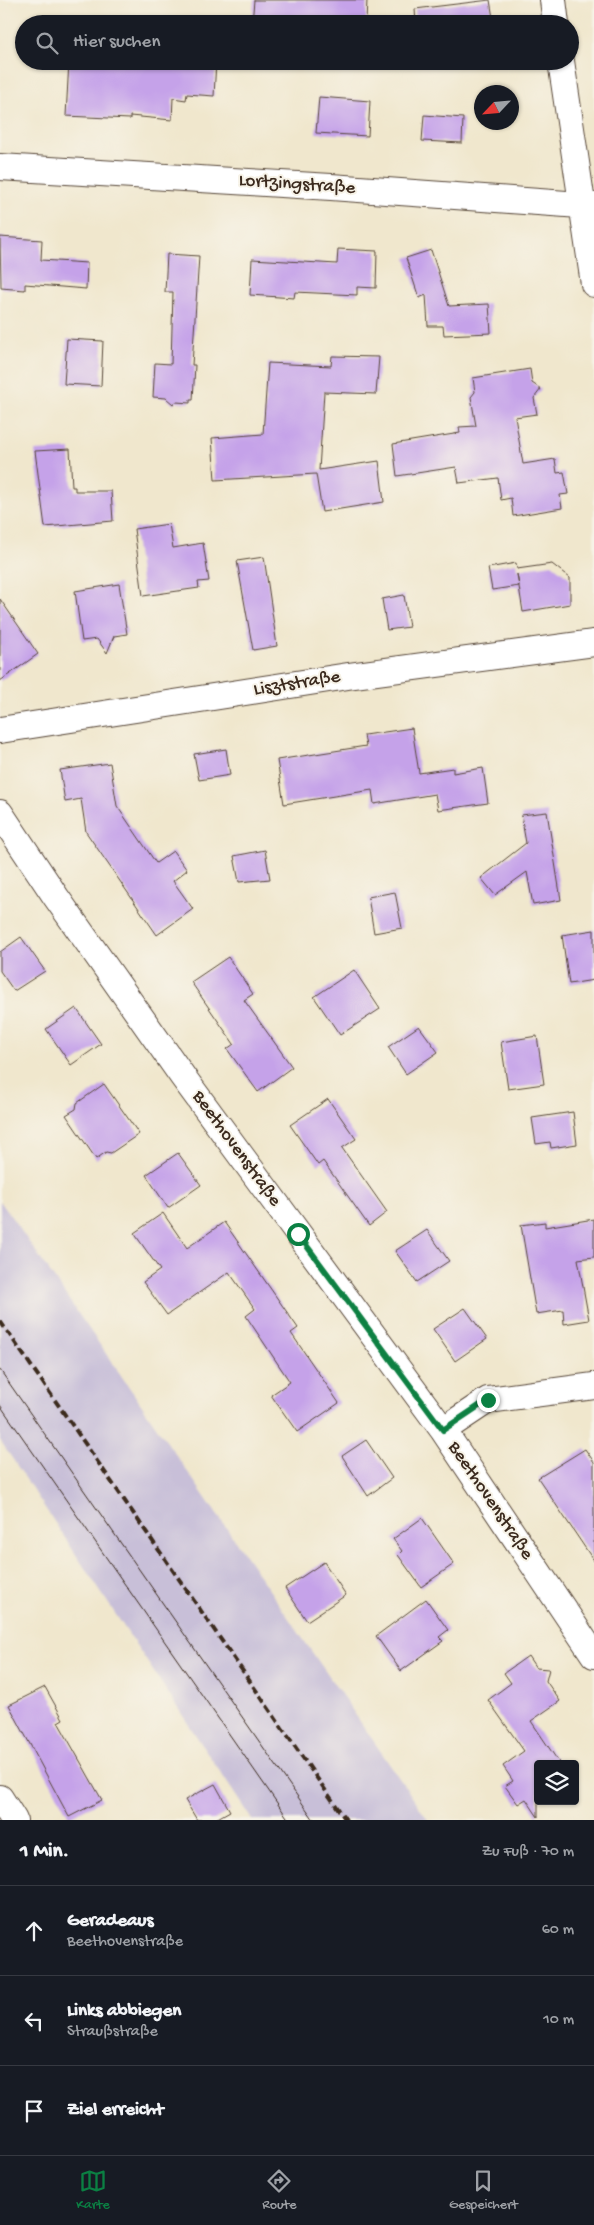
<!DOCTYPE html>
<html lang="de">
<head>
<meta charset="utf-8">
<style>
  :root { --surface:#171b24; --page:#242831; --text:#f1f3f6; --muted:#9ea1a6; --line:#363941; --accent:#0b8043 }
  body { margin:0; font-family:"Gochi Hand",sans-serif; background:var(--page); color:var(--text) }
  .controls { position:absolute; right:15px; bottom:15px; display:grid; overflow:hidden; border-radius:5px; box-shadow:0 1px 4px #0004 }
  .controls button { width:45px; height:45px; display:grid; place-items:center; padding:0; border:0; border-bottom:1px solid var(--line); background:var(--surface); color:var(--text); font:25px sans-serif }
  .compass { position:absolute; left:474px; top:85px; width:45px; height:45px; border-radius:50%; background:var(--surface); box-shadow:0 1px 4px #0004; rotate:244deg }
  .stop { position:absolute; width:15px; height:15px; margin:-11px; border:4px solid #0b8043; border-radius:50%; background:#fff }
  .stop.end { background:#0b8043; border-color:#fff; box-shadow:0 1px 5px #0008 }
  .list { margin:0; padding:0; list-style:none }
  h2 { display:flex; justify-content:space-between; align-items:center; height:65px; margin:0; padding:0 20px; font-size:21px }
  h2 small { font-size:16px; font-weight:400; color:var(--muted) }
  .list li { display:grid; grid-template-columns:32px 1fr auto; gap:15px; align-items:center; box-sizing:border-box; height:90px; padding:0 20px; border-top:1px solid var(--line) }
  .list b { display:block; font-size:19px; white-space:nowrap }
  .list p { margin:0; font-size:16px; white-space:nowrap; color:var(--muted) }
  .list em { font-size:16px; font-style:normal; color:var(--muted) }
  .icon { flex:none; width:28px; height:28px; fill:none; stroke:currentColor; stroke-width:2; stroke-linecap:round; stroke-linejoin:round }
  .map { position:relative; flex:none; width:594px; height:1820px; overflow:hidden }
  .search { position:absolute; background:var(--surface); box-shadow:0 1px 4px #0004; left:15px; right:15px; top:15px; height:55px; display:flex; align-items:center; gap:12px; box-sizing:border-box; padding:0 18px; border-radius:28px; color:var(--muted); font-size:19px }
  .sheet { height:335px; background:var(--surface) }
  nav { display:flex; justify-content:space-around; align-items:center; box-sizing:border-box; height:70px; border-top:1px solid var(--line); background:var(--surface); font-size:14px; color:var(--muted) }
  nav a { display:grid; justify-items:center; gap:2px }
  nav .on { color:var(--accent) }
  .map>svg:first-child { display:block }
</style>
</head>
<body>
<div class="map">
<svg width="594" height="1820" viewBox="0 0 594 1820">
  <rect width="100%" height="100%" fill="#f7f3e8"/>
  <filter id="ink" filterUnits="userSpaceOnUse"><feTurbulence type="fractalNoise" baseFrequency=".02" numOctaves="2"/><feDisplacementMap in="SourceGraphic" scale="10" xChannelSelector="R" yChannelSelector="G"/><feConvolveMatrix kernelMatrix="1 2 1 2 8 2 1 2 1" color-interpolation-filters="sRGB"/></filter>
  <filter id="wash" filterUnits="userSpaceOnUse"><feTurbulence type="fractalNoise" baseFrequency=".0096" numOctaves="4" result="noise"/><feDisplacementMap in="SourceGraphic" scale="20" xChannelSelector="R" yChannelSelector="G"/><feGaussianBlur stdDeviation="1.12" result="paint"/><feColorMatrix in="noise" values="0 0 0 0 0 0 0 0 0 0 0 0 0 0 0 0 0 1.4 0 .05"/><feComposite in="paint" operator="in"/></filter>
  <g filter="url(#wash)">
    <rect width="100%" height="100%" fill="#f0e7cd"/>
    <path fill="#c8bfd8" d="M0,1201l22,31 406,588h-176l-252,-380z"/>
    <g id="blocks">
      <path fill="#c5a2e9" d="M254,0h113l-1,23 -64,-4 -1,5h-49z
        M490,0l4,24h-78l-1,-15z
        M69,61h147l-2,35 -27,-2 -1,6 -13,-2 -1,22 -42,-4v3l-64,-3z
        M319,97l51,4 -2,35 -52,-3z
        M424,115l39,3 -1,25 -40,-2z
        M0,237l42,3 -1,20 46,3 -1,26 -61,-5v6l-24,-2z
        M338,249l39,2 -1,37 -19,-1v8l-62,-3 -1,6 -44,-3 2,-36 85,5z
        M431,250l18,56 40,-2 2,29 -47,2 -1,-9h-15l-2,-31 -7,3 -13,-40z
        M167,254l32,2 -7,109h3l-2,35h-3v3l-14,-1 -3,2 -7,-6 -13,-1 2,-34 16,1 2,-72h-8z
        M67,339l36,2 -2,45 -37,-2z
        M332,356l47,1 -3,37 -52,-2 -5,78 60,-9 5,41 -62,10 -6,-38 -101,6 -3,-42 51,-4 5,-71 63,3z
        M530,369l2,14 9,6 -7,9 3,16 -22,3 8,47 32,-5 2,14 7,-1 4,22 -8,1 2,13 -49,8 -2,-18 -10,2 -3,-22 -39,5 -3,-16 -59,9 -4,-32 67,-11 -1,-6 17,-1 -5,-29 4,-5 -2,-14z
        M70,449l2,38h3v4h36l2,30 -68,6 -10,-76z
        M169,524l4,24 30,-5 6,38 -11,1 1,6 -56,8 -9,-67z
        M264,557l13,89 -24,4 -16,-89z
        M516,563l1,6 35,-5 18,14v26l-47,8 -6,-38 2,12 -27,4 -4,-22z
        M119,584l8,50 -13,2 -7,17 -10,-14 -15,2 -7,-50z
        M404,595l5,32 -22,3 -5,-31z
        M0,599l38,55 -38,27z
        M412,728l7,45 34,-5v5l30,-5 5,35 -50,7 -3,-16 -61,10 -2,-14 -88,14 -7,-44 89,-14 -2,-11z
        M226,749l4,26 -31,5 -5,-26z
        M110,763l7,43 39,57 17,-12 14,19 -14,11 20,28 -36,26 -71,-103 -5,-33 -16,3 -5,-32z
        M547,812l14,88 -28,5 -6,-33 -32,23 -14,-17 45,-35 -5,-28z
        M265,850l5,29 -31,3 -5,-26z
        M395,892l7,36 -28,5 -6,-36z
        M594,930v50l-25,4 -7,-49z
        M21,937l24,34 -31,20 -14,-20v-19z
        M228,957l25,37 -9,6 48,67 -34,25 -31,-43 7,-5 -43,-62z
        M354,970l26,39 -40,26 -26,-38z
        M76,1008l25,36 -30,21 -25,-36z
        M419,1026l19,26 -32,22 -18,-27z
        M537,1036l7,48 -36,5 -7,-47z
        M104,1084l35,50 -28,19 -5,-1 -10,7 -30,-44 10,-6 1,-6z
        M328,1099l28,40 -14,9 45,64 -18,14 -46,-65 -5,4 -28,-40z
        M573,1112l4,32 -26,4 -1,-6 -14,2 -4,-26z
        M178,1153l23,32 -33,23 -22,-33z
        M163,1213l24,35 37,-26 74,106 -7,5 48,70 -42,29 -26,-37 19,-13 -44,-66 9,-7 -26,-37 -62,43 -24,-33 17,-12 -26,-37z
        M594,1219v38l-16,2 11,61 -25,4 -1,-14 -27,4 -15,-89 24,-3v5z
        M427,1230l22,31 -32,21 -22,-31z
        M465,1308l22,31 -32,22 -22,-32z
        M366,1440l26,38 -24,18 -26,-40z
        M585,1449l9,13v99l-56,-83z
        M422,1518l32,46 -33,23 -23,-32 4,-4 -9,-12z
        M324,1562l22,33 -39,26 -22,-33z
        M426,1599l22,31 -9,7 4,4 -42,30 -25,-35z
        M528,1656l8,12 13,1 -3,12 14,20 -29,20 29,43h-22v53l-12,-18 -8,5 -13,-18 8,-5 -10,-15 21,-15 -36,-51 23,-17 -7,-10z
        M45,1687l18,32 -5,3 44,78 -33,17 -60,-112z
        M215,1784l15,27 -16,9h-17l-12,-20z"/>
    </g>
  </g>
  <g filter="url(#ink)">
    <use href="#blocks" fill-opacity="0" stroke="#564638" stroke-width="1"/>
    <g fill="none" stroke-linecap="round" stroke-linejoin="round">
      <defs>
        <path id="street" d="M553,0l3,24
          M561,61l33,223
          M0,167l331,20 263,19
          M0,730l348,-54 246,-33
          M0,813l56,84 127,180 260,353 151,225
          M443,1430l45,-30 106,-14
          M0,1798l14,22"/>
      </defs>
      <use href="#street" stroke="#564638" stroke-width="28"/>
      <use href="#street" stroke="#fff" stroke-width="26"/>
      <path stroke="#3b2a1e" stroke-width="1" d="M0,1370l314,450
        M0,1405l289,415"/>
      <path stroke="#3b2a1e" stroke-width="4" stroke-dasharray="8 4" stroke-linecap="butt" d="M0,1321l346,499"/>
    </g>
  </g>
  <g fill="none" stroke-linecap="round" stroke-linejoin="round" filter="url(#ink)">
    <path stroke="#0b8043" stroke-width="6" d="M298,1234l145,196 45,-30"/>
  </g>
  <g text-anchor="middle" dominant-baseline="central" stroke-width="4" stroke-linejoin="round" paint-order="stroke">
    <g font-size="19" fill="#3b2a1e" stroke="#f7f3e8">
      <text transform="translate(297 185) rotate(4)">Lortzingstraße</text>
      <text transform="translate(297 684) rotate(-9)">Lisztstraße</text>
      <text transform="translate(236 1149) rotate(54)">Beethovenstraße</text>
      <text transform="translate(490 1501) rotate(56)">Beethovenstraße</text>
    </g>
  </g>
</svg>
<div class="controls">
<button><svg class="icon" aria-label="layers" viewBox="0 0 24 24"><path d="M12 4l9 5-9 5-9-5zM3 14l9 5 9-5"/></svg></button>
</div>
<svg class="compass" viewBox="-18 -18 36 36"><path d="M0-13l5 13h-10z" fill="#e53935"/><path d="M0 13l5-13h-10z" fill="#9ea1a6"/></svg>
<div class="stop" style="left:298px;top:1234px"></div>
<div class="stop end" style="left:488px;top:1400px"></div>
<div class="search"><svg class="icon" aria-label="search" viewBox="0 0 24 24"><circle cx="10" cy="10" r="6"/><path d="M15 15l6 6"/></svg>Hier suchen</div>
</div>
<section class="sheet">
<h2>1 Min.<small>Zu Fuß · 70 m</small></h2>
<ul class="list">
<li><svg class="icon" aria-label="ahead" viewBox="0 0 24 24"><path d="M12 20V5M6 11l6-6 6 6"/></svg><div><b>Geradeaus</b><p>Beethovenstraße</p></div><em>60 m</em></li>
<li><svg class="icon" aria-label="left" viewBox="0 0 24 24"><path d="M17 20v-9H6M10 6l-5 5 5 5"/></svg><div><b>Links abbiegen</b><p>Straußstraße</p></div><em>10 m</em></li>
<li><svg class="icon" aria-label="arrive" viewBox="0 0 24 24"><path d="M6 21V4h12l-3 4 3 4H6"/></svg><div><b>Ziel erreicht</b></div></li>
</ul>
</section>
<nav>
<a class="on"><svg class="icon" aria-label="map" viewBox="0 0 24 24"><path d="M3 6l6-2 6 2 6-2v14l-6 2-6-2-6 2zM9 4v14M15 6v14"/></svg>Karte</a>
<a><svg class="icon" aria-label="directions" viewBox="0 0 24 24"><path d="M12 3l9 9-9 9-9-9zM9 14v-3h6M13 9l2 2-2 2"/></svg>Route</a>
<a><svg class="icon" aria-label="saved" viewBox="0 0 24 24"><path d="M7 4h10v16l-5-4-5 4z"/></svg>Gespeichert</a>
</nav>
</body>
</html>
